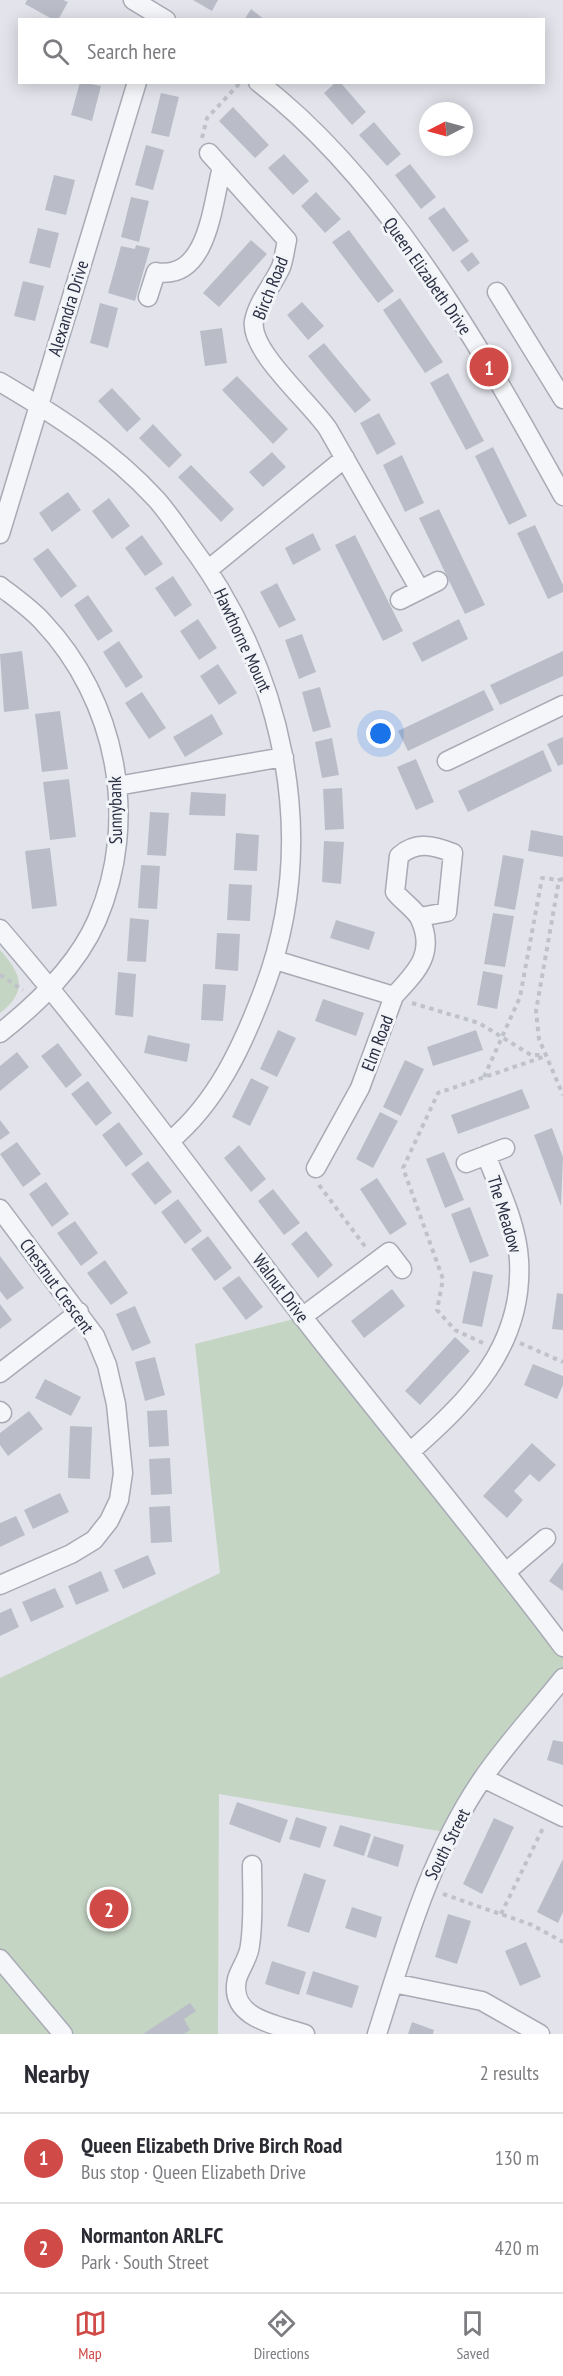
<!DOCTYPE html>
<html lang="en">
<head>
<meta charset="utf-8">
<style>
  :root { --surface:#fff; --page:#f2f2f3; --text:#2b2b33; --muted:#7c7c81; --line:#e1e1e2; --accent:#d04a48 }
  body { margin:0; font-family:"PT Sans Narrow",sans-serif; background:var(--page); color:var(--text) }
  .compass { position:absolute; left:419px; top:102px; width:54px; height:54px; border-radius:50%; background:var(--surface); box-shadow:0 3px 15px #0003; rotate:264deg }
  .you { position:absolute; left:381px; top:734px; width:21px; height:21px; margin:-15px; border:4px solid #fff; border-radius:50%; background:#1a73e8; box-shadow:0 0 0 9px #1a73e833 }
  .badge { display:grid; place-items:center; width:39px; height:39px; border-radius:50%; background:var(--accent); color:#fff; font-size:20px; font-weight:700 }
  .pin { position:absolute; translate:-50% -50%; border:3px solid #fff; box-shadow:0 2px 6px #0006 }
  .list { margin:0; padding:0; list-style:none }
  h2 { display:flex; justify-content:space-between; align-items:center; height:78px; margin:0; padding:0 24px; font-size:26px }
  h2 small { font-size:20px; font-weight:400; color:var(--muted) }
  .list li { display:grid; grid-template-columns:39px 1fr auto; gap:18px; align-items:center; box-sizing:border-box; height:90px; padding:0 24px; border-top:2px solid var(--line) }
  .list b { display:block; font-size:22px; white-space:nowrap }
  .list p { margin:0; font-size:20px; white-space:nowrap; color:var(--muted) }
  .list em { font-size:20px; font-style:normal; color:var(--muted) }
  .icon { flex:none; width:33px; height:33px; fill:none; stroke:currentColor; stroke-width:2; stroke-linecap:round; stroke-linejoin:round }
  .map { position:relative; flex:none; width:563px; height:2034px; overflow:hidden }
  .search { position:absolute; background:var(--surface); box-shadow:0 3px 15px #0003; left:18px; right:18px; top:18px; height:66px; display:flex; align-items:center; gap:15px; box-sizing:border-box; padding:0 21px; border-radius:0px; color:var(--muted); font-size:22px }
  .sheet { height:258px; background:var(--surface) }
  nav { display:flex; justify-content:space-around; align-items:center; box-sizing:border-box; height:84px; border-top:2px solid var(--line); background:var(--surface); font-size:16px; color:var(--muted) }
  nav a { display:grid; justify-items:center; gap:3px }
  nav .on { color:var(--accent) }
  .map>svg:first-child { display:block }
</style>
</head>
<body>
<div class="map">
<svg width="563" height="2034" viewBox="0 0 563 2034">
  <rect width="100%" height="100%" fill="#e3e4eb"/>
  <path fill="#c5d5c4" d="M0,950c21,23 29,41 0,63z
    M302,1317l261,330v31l-112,155 -232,-39 -1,240h-218v-356l220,-105 -25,-229z"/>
  <path fill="#babdc8" d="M27,0h36l5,2 -10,18h-4l-29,-16z
    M193,0h25l-6,11z
    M251,9l14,11h-21z
    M80,82l21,4 -9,35 -21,-6z
    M336,82h4l26,30 -14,13 -28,-32z
    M161,93l18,4 -10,40 -18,-4z
    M233,107l36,38 -14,13 -36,-37z
    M374,122l27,32 -14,12 -28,-31z
    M146,145l18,5 -11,40 -18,-5z
    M284,154l25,27 -16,14 -25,-27z
    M410,164l26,33 -15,12 -26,-34z
    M54,175l21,5 -9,35 -21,-5z
    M316,192l25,27 -16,14 -24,-27z
    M131,197l18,4 -10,41 -18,-5z
    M444,207l25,34 -16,11 -25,-34z
    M38,228l21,5 -9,35 -21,-5z
    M349,230l45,61 -16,12 -46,-61z
    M251,240l16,14 -48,53 -16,-14z
    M136,245l14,3 -15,53 -27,-8 13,-47 14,3z
    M472,252l8,11 -12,9 -8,-11z
    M23,281l21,5 -9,35 -21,-5z
    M400,298l43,64 -18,11 -42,-63z
    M302,302l22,24 -16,14 -21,-25z
    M100,303l18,5 -10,40 -18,-5z
    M222,328l5,35 -22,3 -5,-35z
    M324,343l47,57 -16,13 -47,-57z
    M448,373l36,68 -18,9 -36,-67z
    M237,376l51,53 -15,15 -51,-54z
    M112,388l29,31 -14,13 -29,-31z
    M379,413l17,31 -19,11 -17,-32z
    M153,424l29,31 -13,13 -30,-30z
    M493,447l34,69 -18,9 -34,-69z
    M272,452l14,15 -23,20 -14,-15z
    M402,455l22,48 -19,9 -22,-47z
    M191,465l43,44 -13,13 -43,-45z
    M68,492l13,18 -29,22 -13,-19z
    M109,498l21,28 -18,13 -20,-28z
    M439,509l46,96 -20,9 -46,-96z
    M535,525l28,60v7l-15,7 -31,-66z
    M313,533l8,17 -28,15 -8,-17z
    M142,535l21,29 -18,12 -20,-28z
    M355,535l48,96 -20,10 -48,-96z
    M48,548l29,38 -16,12 -28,-39z
    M173,576l19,29 -17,12 -20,-29z
    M277,583l19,37 -17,8 -19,-36z
    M88,595l25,36 -15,10 -24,-36z
    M198,619l19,29 -18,12 -19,-29z
    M459,619l9,20 -46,23 -10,-19z
    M302,634l14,38 -17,7 -14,-39z
    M119,641l24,36 -17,11 -23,-36z
    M22,651l7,58 -25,3 -4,-58z
    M563,651v25l-63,29 -10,-20z
    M218,664l19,29 -18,12 -19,-29z
    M320,687l11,40 -18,5 -11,-40z
    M484,690l10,20 -86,41 -10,-20z
    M142,692l24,36 -17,11 -24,-36z
    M60,711l8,58 -26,3 -7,-58z
    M212,714l11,20 -38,23 -12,-20z
    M563,737v27l-5,2 -11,-22z
    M332,738l7,37 -17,3 -7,-36z
    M543,750l9,21 -84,41 -10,-21z
    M416,759l18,43 -18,8 -19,-43z
    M69,779l7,58 -26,3 -7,-58z
    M342,788l2,41 -19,1 -2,-41z
    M191,792l35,2 -1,22 -36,-1z
    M150,812l19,1 -3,43 -19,-1z
    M531,830l32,6v21l-35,-6z
    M236,833l23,2 -2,36 -23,-1z
    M324,841l20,1 -3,42 -19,-2z
    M50,848l7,58 -25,3 -7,-58z
    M503,855l21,4 -9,51 -21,-4z
    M141,865l19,1 -3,43 -19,-1z
    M229,884l23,1 -2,36 -23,-1z
    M493,913l21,3 -9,51 -21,-3z
    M130,918l19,2 -3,42 -19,-1z
    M336,920l39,12 -6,18 -39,-12z
    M217,933l23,1 -2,37 -23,-2z
    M483,971l20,4 -6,34 -20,-4z
    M118,972l18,2 -3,43 -18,-2z
    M203,984l23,1 -3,36 -22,-1z
    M323,999l41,14 -8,23 -41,-15z
    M278,1030l18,8 -19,39 -17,-8z
    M476,1030l7,20 -50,16 -6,-19z
    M148,1035l42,9 -3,18 -43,-9z
    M58,1043l24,32 -16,13 -25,-32z
    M17,1052l12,15 -29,24v-25z
    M405,1060l19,9 -23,47 -18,-9z
    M251,1078l18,9 -19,39 -18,-9z
    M88,1081l24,32 -16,13 -25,-32z
    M522,1089l8,19 -72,26 -7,-19z
    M380,1112l18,9 -25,47 -17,-9z
    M0,1120l10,13 -10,7z
    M119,1122l24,32 -17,13 -24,-32z
    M552,1128l11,29 -2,49 -27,-71z
    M17,1142l24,32 -18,13 -23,-33z
    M239,1145l27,34 -15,13 -27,-34z
    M444,1152l20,48 -19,8 -19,-49z
    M148,1161l24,31 -17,13 -24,-31z
    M377,1178l30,46 -17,11 -30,-46z
    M46,1182l23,32 -17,13 -23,-33z
    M273,1189l27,34 -16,12 -26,-34z
    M178,1199l24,32 -17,13 -24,-32z
    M470,1207l19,49 -19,7 -19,-49z
    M75,1221l23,32 -17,13 -24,-33z
    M306,1231l27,34 -15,13 -27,-34z
    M208,1236l24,32 -17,13 -24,-32z
    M0,1256l24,32 -17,12 -7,-9z
    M105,1260l23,33 -17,12 -24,-32z
    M473,1271l20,4 -11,52 -20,-4z
    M239,1276l24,31 -17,13 -24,-32z
    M392,1289l13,17 -41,32 -13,-17z
    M557,1293l6,1v36l-11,-1z
    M0,1304l12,16 -12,9z
    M135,1306l16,37 -19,8 -16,-37z
    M455,1337l15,14 -50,54 -15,-14z
    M155,1357l10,38 -20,6 -10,-39z
    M533,1364l30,12v9l-6,14 -33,-14z
    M45,1379l36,18 -10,19 -36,-18z
    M167,1410l2,36 -20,1 -2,-36z
    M29,1411l14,18 -35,27 -8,-11v-12z
    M70,1426l22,1 -2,52 -22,-1z
    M532,1443l24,22 -17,17 -9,-8 -16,17 9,9 -16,18 -24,-22z
    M170,1458l2,36 -21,1 -2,-36z
    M60,1493l9,19 -36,17 -9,-19z
    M170,1506l2,36 -21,1 -2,-36z
    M16,1516l9,19 -25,12v-24z
    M148,1555l8,19 -33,15 -9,-19z
    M563,1562v29l-14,-10z
    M101,1571l8,20 -33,14 -8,-19z
    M55,1588l9,19 -33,15 -9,-20z
    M11,1608l8,19 -19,9v-23z
    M553,1740l10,2v23l-16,-5z
    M237,1802l51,18 -8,23 -51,-19z
    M296,1817l31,10 -7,21 -31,-9z
    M494,1818l20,9 -32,67 -19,-10z
    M340,1825l31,9 -7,22 -31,-10z
    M374,1836l30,9 -6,22 -31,-10z
    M563,1859v53l-5,11 -21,-11z
    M304,1873l22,7 -17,53 -22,-7z
    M352,1907l30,10 -6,21 -31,-10z
    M448,1914l23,7 -14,43 -22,-7z
    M526,1942l15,35 -21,9 -15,-35z
    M272,1961l34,11 -7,23 -34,-11z
    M313,1971l46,15 -7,22 -46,-14z
    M190,2003l6,8 -12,8 6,11 -6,4h-41z
    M412,2022l22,8 -1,4h-25z"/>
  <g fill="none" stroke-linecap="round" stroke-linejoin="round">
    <defs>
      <path id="minor" d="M133,0l33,20
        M258,82c130,99 227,273 305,414
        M209,153l78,87c-2,9 -3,19 -6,27 -8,18 -23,34 -27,54 -5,30 57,82 74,108l92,161
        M497,292l66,107
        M148,297l8,-25c52,9 56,-67 66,-105
        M0,382c56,33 111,68 156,117 11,12 20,26 30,40 96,127 136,296 78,450 -21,56 -47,113 -94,152
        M0,534l137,-452
        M209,569l136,-111
        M0,586c14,11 30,22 42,35 75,79 98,199 55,299 -20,46 -59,83 -97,113
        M400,600l38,-19
        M447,761l116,-56
        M117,786l167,-29
        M0,929c107,124 202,257 302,387 86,111 177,219 261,331
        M275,960l119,36 -34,92 -44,80
        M394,996c22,-24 42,-42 26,-77 -4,-9 -18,-18 -25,-27l4,-36c17,-15 34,-11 54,-3l-6,59 -27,5
        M466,1163l39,-15
        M0,1209l95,127 12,29 9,39 7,69 -4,27 -10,21 -15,19 -23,14 -71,31
        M302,1317l87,-65 13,17
        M0,1373l79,-61
        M0,1411l2,2
        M410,1452c59,-52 114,-106 109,-192 -2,-36 -20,-72 -33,-105
        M506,1572l40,-34
        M483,1778l80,39
        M252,1865c0,26 2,54 -2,80 -1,13 -10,23 -13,34 -9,40 41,46 68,55
        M0,1959l63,75
        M393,1983l89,18 58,33
        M377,2034c28,-88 53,-179 106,-256 24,-35 54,-67 80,-100"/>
    </defs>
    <use href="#minor" stroke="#a8aab5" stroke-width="21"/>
    <path stroke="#c0c2ca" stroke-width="4" stroke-dasharray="4.5 4.5" stroke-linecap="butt" d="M202,138l5,-20 33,-35
      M563,879l-4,1 -23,131 3,28 24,56
      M0,975l23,15
      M412,1003l67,20 52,32h12
      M484,1077l36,-80 22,-119 17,2
      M319,1185l48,64
      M483,1343l-28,-13 -18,-20 6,-31 -40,-111 35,-75 108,-37
      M520,1343l43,19
      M443,1894l89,31 31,17
      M501,1914l43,-88"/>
    <use href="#minor" stroke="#f5f6f9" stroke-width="18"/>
  </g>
  <g text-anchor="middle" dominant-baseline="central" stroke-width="6" stroke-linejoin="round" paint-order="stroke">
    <g font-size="18" fill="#2a2f43" stroke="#f2f4f8">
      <text transform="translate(428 276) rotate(55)">Queen Elizabeth Drive</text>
      <text transform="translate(270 288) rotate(-68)">Birch Road</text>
      <text transform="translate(68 308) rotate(-73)">Alexandra Drive</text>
      <text transform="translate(243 640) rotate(65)">Hawthorne Mount</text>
      <text transform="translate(115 810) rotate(-91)">Sunnybank</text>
      <text transform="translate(377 1043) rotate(-69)">Elm Road</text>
      <text transform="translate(505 1214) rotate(73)">The Meadow</text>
      <text transform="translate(57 1286) rotate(54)">Chestnut Crescent</text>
      <text transform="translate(281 1288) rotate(53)">Walnut Drive</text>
      <text transform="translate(447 1844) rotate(-63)">South Street</text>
    </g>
  </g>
</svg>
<svg class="compass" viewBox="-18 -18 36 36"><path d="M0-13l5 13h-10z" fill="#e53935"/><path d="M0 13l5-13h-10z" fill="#7c7c81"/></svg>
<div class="you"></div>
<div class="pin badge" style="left:489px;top:367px">1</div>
<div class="pin badge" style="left:109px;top:1909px">2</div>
<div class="search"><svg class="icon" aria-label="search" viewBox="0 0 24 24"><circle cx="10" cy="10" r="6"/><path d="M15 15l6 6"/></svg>Search here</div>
</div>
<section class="sheet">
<h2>Nearby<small>2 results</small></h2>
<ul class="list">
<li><span class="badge">1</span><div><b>Queen Elizabeth Drive Birch Road</b><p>Bus stop · Queen Elizabeth Drive</p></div><em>130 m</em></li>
<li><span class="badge">2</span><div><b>Normanton ARLFC</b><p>Park · South Street</p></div><em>420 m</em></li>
</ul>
</section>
<nav>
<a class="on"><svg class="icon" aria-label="map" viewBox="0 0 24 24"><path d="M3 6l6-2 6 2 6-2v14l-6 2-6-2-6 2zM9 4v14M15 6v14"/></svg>Map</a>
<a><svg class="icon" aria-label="directions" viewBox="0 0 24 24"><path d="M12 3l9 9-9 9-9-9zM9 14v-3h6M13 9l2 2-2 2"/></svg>Directions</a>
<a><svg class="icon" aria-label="saved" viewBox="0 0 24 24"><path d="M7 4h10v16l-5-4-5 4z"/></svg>Saved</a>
</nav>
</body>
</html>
